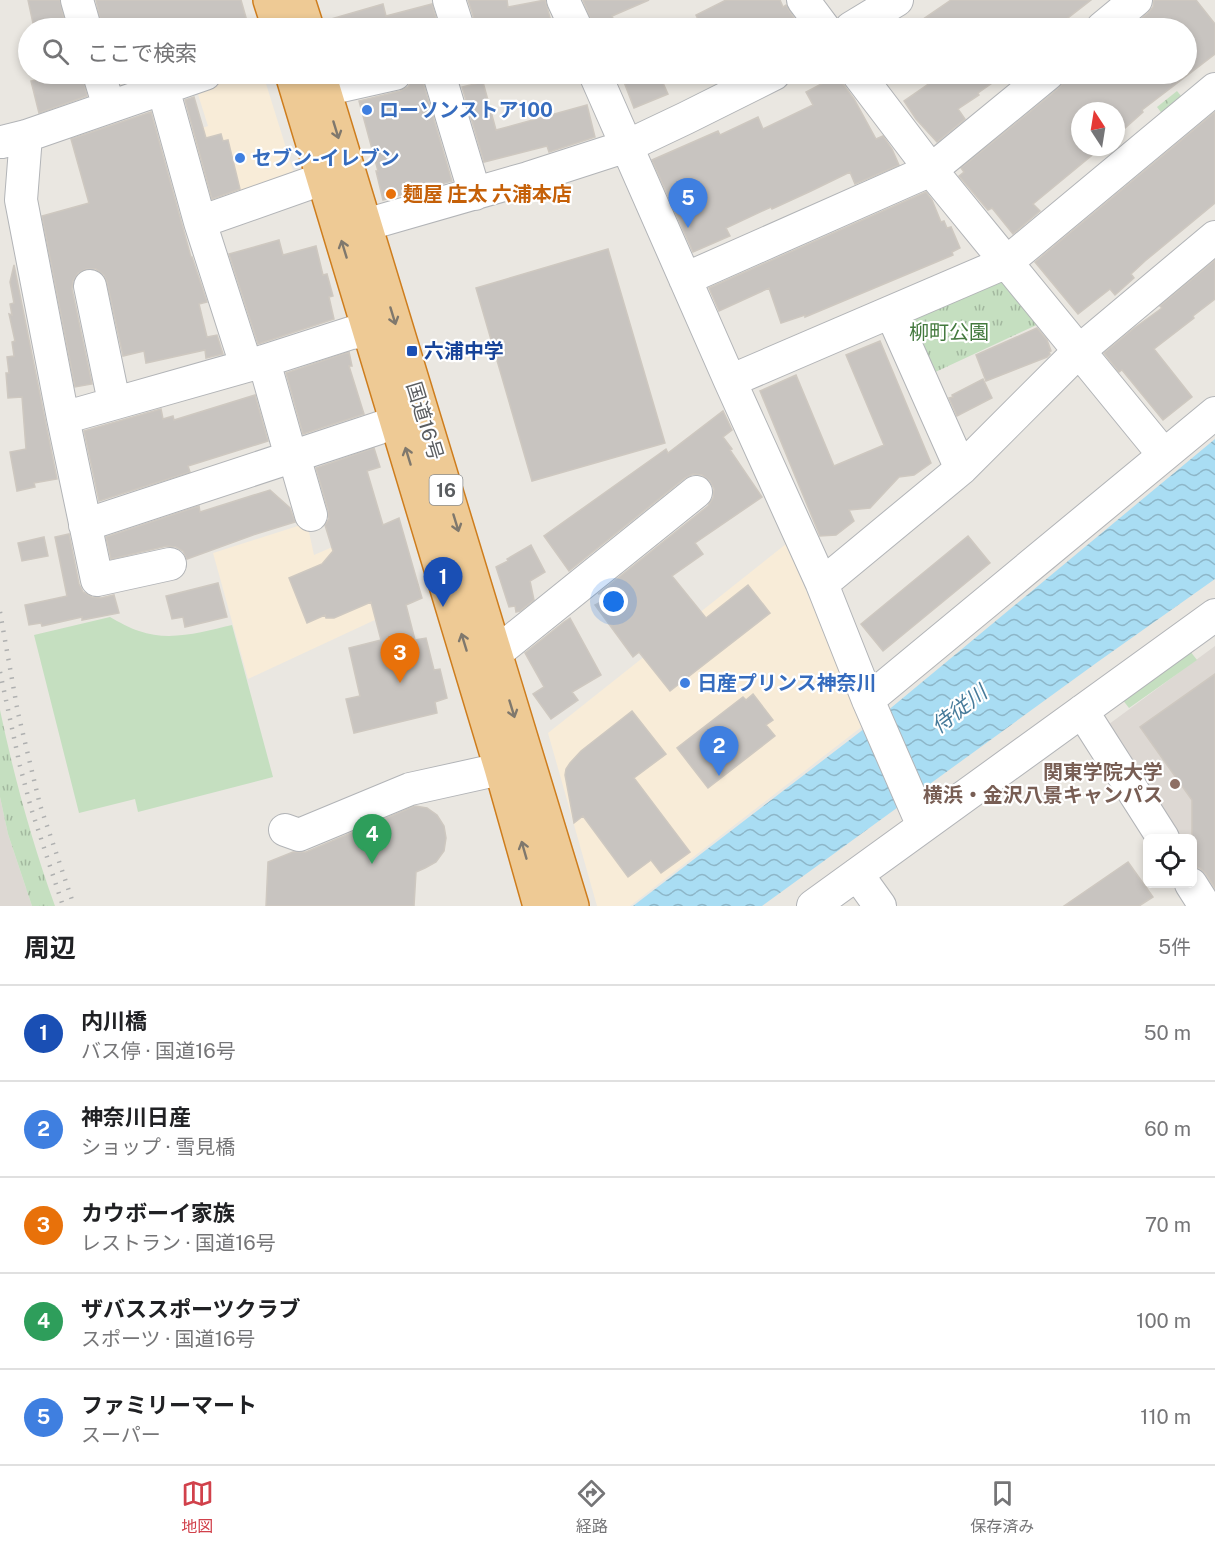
<!DOCTYPE html>
<html lang="ja">
<head>
<meta charset="utf-8">
<style>
  :root { --surface:#fff; --page:#f2f2f2; --text:#202124; --muted:#757577; --line:#e0e0e0; --accent:#d1414b }
  body { margin:0; font-family:"Public Sans","Noto Sans JP",sans-serif; background:var(--page); color:var(--text) }
  .controls { position:absolute; right:18px; bottom:18px; display:grid; overflow:hidden; border-radius:9px; box-shadow:0 3px 9px #0003 }
  .controls button { width:54px; height:54px; display:grid; place-items:center; padding:0; border:0; border-bottom:2px solid var(--line); background:var(--surface); color:var(--text); font:30px sans-serif }
  .compass { position:absolute; left:1071px; top:102px; width:54px; height:54px; border-radius:50%; background:var(--surface); box-shadow:0 3px 9px #0003; rotate:348deg }
  .you { position:absolute; left:614px; top:602px; width:21px; height:21px; margin:-15px; border:4px solid #fff; border-radius:50%; background:#1a73e8; box-shadow:0 0 0 9px #1a73e833 }
  .badge { display:grid; place-items:center; width:39px; height:39px; border-radius:50%; background:var(--accent); color:#fff; font-size:20px; font-weight:700 }
  .pin { position:absolute; translate:-50% -50px; filter:drop-shadow(0 2px 3px #0008) }
  .pin::after { content:''; position:absolute; top:32px; width:21px; height:18px; background:inherit; clip-path:polygon(0 0,100% 0,50% 100%) }
  .list { margin:0; padding:0; list-style:none }
  h2 { display:flex; justify-content:space-between; align-items:center; height:78px; margin:0; padding:0 24px; font-size:26px }
  h2 small { font-size:20px; font-weight:400; color:var(--muted) }
  .list li { display:grid; grid-template-columns:39px 1fr auto; gap:18px; align-items:center; box-sizing:border-box; height:96px; padding:0 24px; border-top:2px solid var(--line) }
  .list b { display:block; font-size:22px; white-space:nowrap }
  .list p { margin:0; font-size:20px; white-space:nowrap; color:var(--muted) }
  .list em { font-size:20px; font-style:normal; color:var(--muted) }
  .icon { flex:none; width:33px; height:33px; fill:none; stroke:currentColor; stroke-width:2; stroke-linecap:round; stroke-linejoin:round }
  .map { position:relative; flex:none; width:1215px; height:906px; overflow:hidden }
  .search { position:absolute; background:var(--surface); box-shadow:0 3px 9px #0003; left:18px; right:18px; top:18px; height:66px; display:flex; align-items:center; gap:15px; box-sizing:border-box; padding:0 21px; border-radius:33px; color:var(--muted); font-size:22px }
  .sheet { height:558px; background:var(--surface) }
  nav { display:flex; justify-content:space-around; align-items:center; box-sizing:border-box; height:84px; border-top:2px solid var(--line); background:var(--surface); font-size:16px; color:var(--muted) }
  nav a { display:grid; justify-items:center; gap:3px }
  nav .on { color:var(--accent) }
  .map>svg:first-child { display:block }
</style>
</head>
<body>
<div class="map">
<svg width="1215" height="906" viewBox="0 0 1215 906">
  <defs>
    <pattern id="grass-tufts" width="24" height="20" patternUnits="userSpaceOnUse" patternTransform="scale(1.5)"><rect width="24" height="20" fill="#c5dfc0"/><path d="M3 7l-1-3M5 7V3M7 7l1-3M15 17l-1-3M17 17v-4M19 17l1-3" fill="none" stroke="#a3b89f"/></pattern>
    <pattern id="forest-crowns" width="20" height="18" patternUnits="userSpaceOnUse" patternTransform="scale(1.5)"><rect width="20" height="18" fill="#c5dfc0"/><path d="M2 6a3 3 0 1 1 6 0M12 15a3 3 0 1 1 6 0" fill="none" stroke="#a3b89f"/></pattern>
    <pattern id="water-waves" width="16" height="10" patternUnits="userSpaceOnUse" patternTransform="scale(1.5)"><rect width="16" height="10" fill="#a9ddf3"/><path d="M0 5q4-4 8 0t8 0" fill="none" stroke="#8db6c8"/></pattern>
  </defs>
  <rect width="100%" height="100%" fill="#eae7e1"/>
  <path fill="#f8ecd8" d="M244,74h19l34,109 -90,31 -24,-80 25,-8 -12,-38z
    M399,518l23,80 -174,81 -35,-126 94,-30 7,32z
    M786,544l78,181 -234,181h-33l-49,-173z"/>
  <path fill="#ddd8d3" d="M1215,646v260l-22,-30 -1,-38h-23l-68,-108z
    M0,797l8,37 24,72h-32z"/>
  <path fill="url(#grass-tufts)" d="M1001,276l42,46 -114,53 -26,-57z
    M0,710c14,67 32,132 55,196h-23l-24,-72 -8,-37z"/>
  <path fill="url(#forest-crowns)" d="M1177,91l9,11 -20,17 -9,-12z"/>
  <path fill="#c5dfc0" d="M110,617c9,5 19,11 29,14 31,11 63,1 93,-6l41,152 -135,35 -3,-13 -56,14 -45,-178z
    M1190,651l7,9 -68,48 -7,-9z"/>
  <path fill="url(#water-waves)" d="M1215,439v140l-116,82 -337,245h-129l253,-194z"/>
  <path fill="#c8c4c0" stroke="#cec8c0" stroke-width="1.5" d="M28,0h32l6,28h-32z
    M96,0h145l8,28h-147z
    M468,0h39l1,7 37,-7 8,28h-77l-1,-6z
    M583,0h66l-37,16 5,12h-23z
    M726,0h54l3,7 3,-2 14,23h-98l-6,-13z
    M951,0h140l-36,28h-145z
    M1154,0h42l19,24v30l-73,56 1,2 -27,24v-25h-36v36h22l-69,57 7,7 -27,23 -21,-26 -4,2 -29,-34 5,-4 -3,-4 98,-80 6,-8 8,-6h113v-46h-56l18,-15 5,-6z
    M383,4l3,12 46,-12 7,24h-114l-1,-7z
    M63,74h19l5,22 -48,17 -8,-32z
    M412,74h10v5l30,102 -69,19 -7,-29h2l-19,-70 41,-10 8,-4 4,-7z
    M625,74h34l9,20 -34,14 -10,-26 4,-1z
    M840,74l3,10 11,15 22,40 7,-3 9,13 7,16 -44,19 -5,-12 -39,19 -39,18 -1,-2 -45,21 4,8 -37,16 -41,-92 66,-29 2,4 38,-18 5,12 50,-24 -7,-13z
    M943,74h62l-27,19 1,2 -21,14 7,10 -28,23 -21,-23 -12,-18z
    M483,82l13,48 91,-25 8,32 -46,15 -2,-6 -63,16 -22,-75z
    M194,97l12,41 15,-4 2,7 5,-1 12,49 -28,10 -27,-99z
    M151,112l40,145h1l15,45 -8,2 8,33 10,-2 6,19 -17,4 -1,-8 -59,13 -2,-12 -21,5 -16,-74 -3,-7 -8,-6h-10l-8,4 -5,8 -1,8 20,95 -17,3 -33,-171 47,-13 -18,-64z
    M1215,112v91l-70,58 -14,13 3,4 -19,17 -5,-6 -32,25 -43,-52z
    M926,192l6,8 9,22 3,-1 3,7 4,-1 9,21 -8,4 1,3 -148,62v-2l-24,8 -12,-35 -50,23 -10,-23z
    M279,240l4,15 33,-9 7,29 4,-1 6,22 -4,1 5,22 -76,25 -29,-90z
    M608,249l57,194 -133,38 -56,-193z
    M1215,260v39l-22,17 1,2 -40,31 38,48 -29,23 -41,-50 -3,2 -15,-19 29,-24 29,-21 -2,-2z
    M14,265l43,214 -23,4 1,4 -18,4 -7,-39 16,-3 -4,-52 -14,1 -2,-25h3l-2,-16 7,-1 -2,-14 3,-1 -6,-27 3,1 -2,-11 4,-1 -4,-21z
    M1037,328l10,12 4,11 -2,1 1,2 -3,3 -61,24 -10,-26z
    M880,341l51,122 -17,12 -15,2 -29,31 -21,2 5,11 -18,14 -16,1 -60,-145 36,-16 38,91 50,-21 -38,-90z
    M349,352l3,14h-3l15,48 -61,20 -17,-61z
    M983,379l9,19 -35,18 -8,-18 4,-1 -1,-2z
    M255,395l13,46 -80,25 2,6 -91,29 -15,-70 77,-22 2,10 10,-3 1,4z
    M723,411l9,19 -9,7 9,12 -2,1 32,47 -67,46 8,11 -31,22 34,42 42,-33 22,28 -100,78 -31,-39 -6,5 -38,-52 29,-15 -1,-1 -25,5 110,-88 5,-8 1,-9 -4,-8 -8,-6 -9,-1 -8,4 -116,93 -25,-35 122,-87 2,4z
    M374,448l6,19 -13,4 16,54 16,-7 23,80 -16,7 9,35 11,-2 8,32 6,-1 7,29 -12,4 2,11 -83,20 -8,-34 14,-3 -11,-48 32,-8 -10,-38 -37,16h-8l-1,-3 -18,8 -18,-45 33,-14 11,-13 -8,-26 4,-6 -1,-9 -12,-42z
    M270,490l20,18 5,14 -39,12 -69,25 -4,-8 -7,-4 -9,-1 -56,13 -5,-22 93,-31 1,6z
    M69,534l10,50 4,8 9,5 9,1 13,-3 5,18 -37,7v-3l-40,9 -1,-3 -12,2 -4,-20 42,-9 -12,-59z
    M968,536l22,27 -107,88 -22,-27z
    M44,537l4,19 -26,5 -4,-18z
    M531,545l14,27 -15,9 4,19 -14,11 -4,1 -1,-6 -6,1 -13,-40 12,-6 -1,-2z
    M218,583l9,34 -42,10 -2,-10 -11,2 -6,-23z
    M570,618l31,57 -29,17 6,8 -27,19 -18,-25 11,-7 -19,-34 39,-31z
    M1215,674v214l-9,-14 -6,-6 -8,-2v-66l-52,-73z
    M753,694l20,26 -7,5 9,11 -67,52 -31,-40 66,-51 3,3z
    M632,711l34,43 -32,24 56,74 -29,21 -10,-13 -23,17 -45,-61 -9,7 -9,-48 1,-6 4,-6 11,-12z
    M415,806l12,2 10,7 7,11 2,12 -2,13 -8,11 -11,6 -9,4 -2,34h-148l2,-44 25,-10h13z
    M1128,862l25,35 -14,9h-75z"/>
  <g fill="none" stroke-linecap="round" stroke-linejoin="round">
    <defs>
      <path id="minor" d="M77,0l8,28
        M449,0l9,28
        M563,0l13,28
        M803,0l21,28
        M851,28l46,-28
        M1102,28l34,-28
        M99,74l10,33
        M439,74l36,120
        M595,74l135,307 92,203 46,116 55,126
        M858,74l73,96 233,285
        M163,88l37,134 46,143
        M324,90l71,-16
        M26,136l-5,64 42,218 34,162 73,-16
        M2,142l24,-6 179,-62
        M200,222l122,-43
        M365,225l163,-47 99,-32 59,-28 88,-44
        M685,279l246,-109 117,-96
        M90,286l24,116
        M891,312l70,157
        M264,361l27,96
        M730,381l277,-119 208,-173
        M63,418l201,-57 87,-28 19,-2
        M294,456l17,59
        M85,525l294,-97 18,-8
        M822,584l139,-115 118,-118 136,-114
        M495,654l201,-162
        M868,700l347,-287
        M1082,711l81,127
        M285,830l14,5 111,-46 118,-26
        M857,874l23,32
        M1191,884l14,22
        M813,906l402,-291"/>
      <path id="highway" d="M270,0l9,28
        M298,0l9,28
        M292,74l209,694 39,138
        M319,74l253,832"/>
    </defs>
    <use href="#minor" stroke="#b2b4b7" stroke-width="34"/>
    <use href="#highway" stroke="#ce7d1d" stroke-width="36"/>
    <use href="#minor" stroke="#fff" stroke-width="32"/>
    <use href="#highway" stroke="#eeca95" stroke-width="33"/>
    <path stroke="#afb0b0" stroke-width="4.5" stroke-dasharray="1.5 8" stroke-linecap="butt" d="M0,612l18,101 22,92 34,101
      M0,672l20,94 11,42 32,98"/>
  </g>
  <defs><path id="oneway-shaft" d="M-6 0H5M1.5-3L5.5 0L1.5 3" fill="none" stroke-width="1.6" stroke-linecap="round" stroke-linejoin="round" transform="scale(1.5)"/></defs>
  <g stroke="#7f786d">
    <use href="#oneway-shaft" transform="translate(336 130) rotate(73)"/>
    <use href="#oneway-shaft" transform="translate(344 249) rotate(-107)"/>
    <use href="#oneway-shaft" transform="translate(393 316) rotate(73)"/>
    <use href="#oneway-shaft" transform="translate(408 456) rotate(-107)"/>
    <use href="#oneway-shaft" transform="translate(456 523) rotate(73)"/>
    <use href="#oneway-shaft" transform="translate(464 642) rotate(-107)"/>
    <use href="#oneway-shaft" transform="translate(512 709) rotate(73)"/>
    <use href="#oneway-shaft" transform="translate(524 850) rotate(-106)"/>
  </g>
  <g fill="#3f7fe0" stroke="#fff" stroke-width="2">
    <circle cx="367" cy="110" r="6"/>
    <circle cx="240" cy="158" r="6"/>
    <circle cx="685" cy="683" r="6"/>
  </g>
  <circle fill="#e8710a" stroke="#fff" stroke-width="2" cx="391" cy="194" r="6"/>
  <rect fill="#1a4fb4" stroke="#fff" stroke-width="2" x="406" y="345" width="12" height="12" rx="3"/>
  <circle fill="#8d6e63" stroke="#fff" stroke-width="2" cx="1175" cy="784" r="6"/>
  <g text-anchor="middle" dominant-baseline="central" stroke-width="4.5" stroke-linejoin="round" paint-order="stroke">
    <rect fill="#fff" stroke="#8c8e90" stroke-width="1.5" x="429.5" y="475" width="33" height="30" rx="4.5"/>
    <g font-size="18" font-weight="bold" fill="#5a5d60">
      <text x="446" y="490">16</text>
    </g>
    <g font-size="20" font-weight="bold" fill="#366cbe" stroke="#fff" text-anchor="start">
      <text x="379" y="110">ローソンストア100</text>
      <text x="252" y="158">セブン-イレブン</text>
      <text x="697" y="683">日産プリンス神奈川</text>
    </g>
    <g font-size="20" font-weight="bold" fill="#c56008" stroke="#fff" text-anchor="start">
      <text x="403" y="194">麺屋 庄太 六浦本店</text>
    </g>
    <g font-size="20" fill="#447a3e" stroke="#fff">
      <text x="949" y="332">柳町公園</text>
    </g>
    <g font-size="20" font-weight="bold" fill="#164399" stroke="#fff" text-anchor="start">
      <text x="424" y="351">六浦中学</text>
    </g>
    <g font-size="20" fill="#5a5d60" stroke="#fff">
      <text transform="translate(425 421) rotate(73)">国道16号</text>
    </g>
    <g font-size="20" font-weight="bold" fill="#785e54" stroke="#fff" text-anchor="end">
      <text x="1163" y="772">関東学院大学<tspan x="1163" dy="23">横浜・金沢八景キャンパス</tspan></text>
    </g>
    <g font-size="21" font-style="italic" fill="#477b9a" stroke="#fff">
      <text transform="translate(959 709) rotate(-38)">侍従川</text>
    </g>
  </g>
</svg>
<div class="controls">
<button><svg class="icon" aria-label="locate" viewBox="0 0 24 24"><circle cx="12" cy="12" r="6"/><path d="M12 2v4M12 18v4M2 12h4M18 12h4"/></svg></button>
</div>
<svg class="compass" viewBox="-18 -18 36 36"><path d="M0-13l5 13h-10z" fill="#e53935"/><path d="M0 13l5-13h-10z" fill="#757577"/></svg>
<div class="you"></div>
<div class="pin badge" style="left:443px;top:607px;background:#1a4fb4">1</div>
<div class="pin badge" style="left:719px;top:776px;background:#3f7fe0">2</div>
<div class="pin badge" style="left:400px;top:683px;background:#e8710a">3</div>
<div class="pin badge" style="left:372px;top:864px;background:#2e9e5b">4</div>
<div class="pin badge" style="left:688px;top:228px;background:#3f7fe0">5</div>
<div class="search"><svg class="icon" aria-label="search" viewBox="0 0 24 24"><circle cx="10" cy="10" r="6"/><path d="M15 15l6 6"/></svg>ここで検索</div>
</div>
<section class="sheet">
<h2>周辺<small>5件</small></h2>
<ul class="list">
<li><span class="badge" style="background:#1a4fb4">1</span><div><b>内川橋</b><p>バス停 · 国道16号</p></div><em>50 m</em></li>
<li><span class="badge" style="background:#3f7fe0">2</span><div><b>神奈川日産</b><p>ショップ · 雪見橋</p></div><em>60 m</em></li>
<li><span class="badge" style="background:#e8710a">3</span><div><b>カウボーイ家族</b><p>レストラン · 国道16号</p></div><em>70 m</em></li>
<li><span class="badge" style="background:#2e9e5b">4</span><div><b>ザバススポーツクラブ</b><p>スポーツ · 国道16号</p></div><em>100 m</em></li>
<li><span class="badge" style="background:#3f7fe0">5</span><div><b>ファミリーマート</b><p>スーパー</p></div><em>110 m</em></li>
</ul>
</section>
<nav>
<a class="on"><svg class="icon" aria-label="map" viewBox="0 0 24 24"><path d="M3 6l6-2 6 2 6-2v14l-6 2-6-2-6 2zM9 4v14M15 6v14"/></svg>地図</a>
<a><svg class="icon" aria-label="directions" viewBox="0 0 24 24"><path d="M12 3l9 9-9 9-9-9zM9 14v-3h6M13 9l2 2-2 2"/></svg>経路</a>
<a><svg class="icon" aria-label="saved" viewBox="0 0 24 24"><path d="M7 4h10v16l-5-4-5 4z"/></svg>保存済み</a>
</nav>
</body>
</html>
